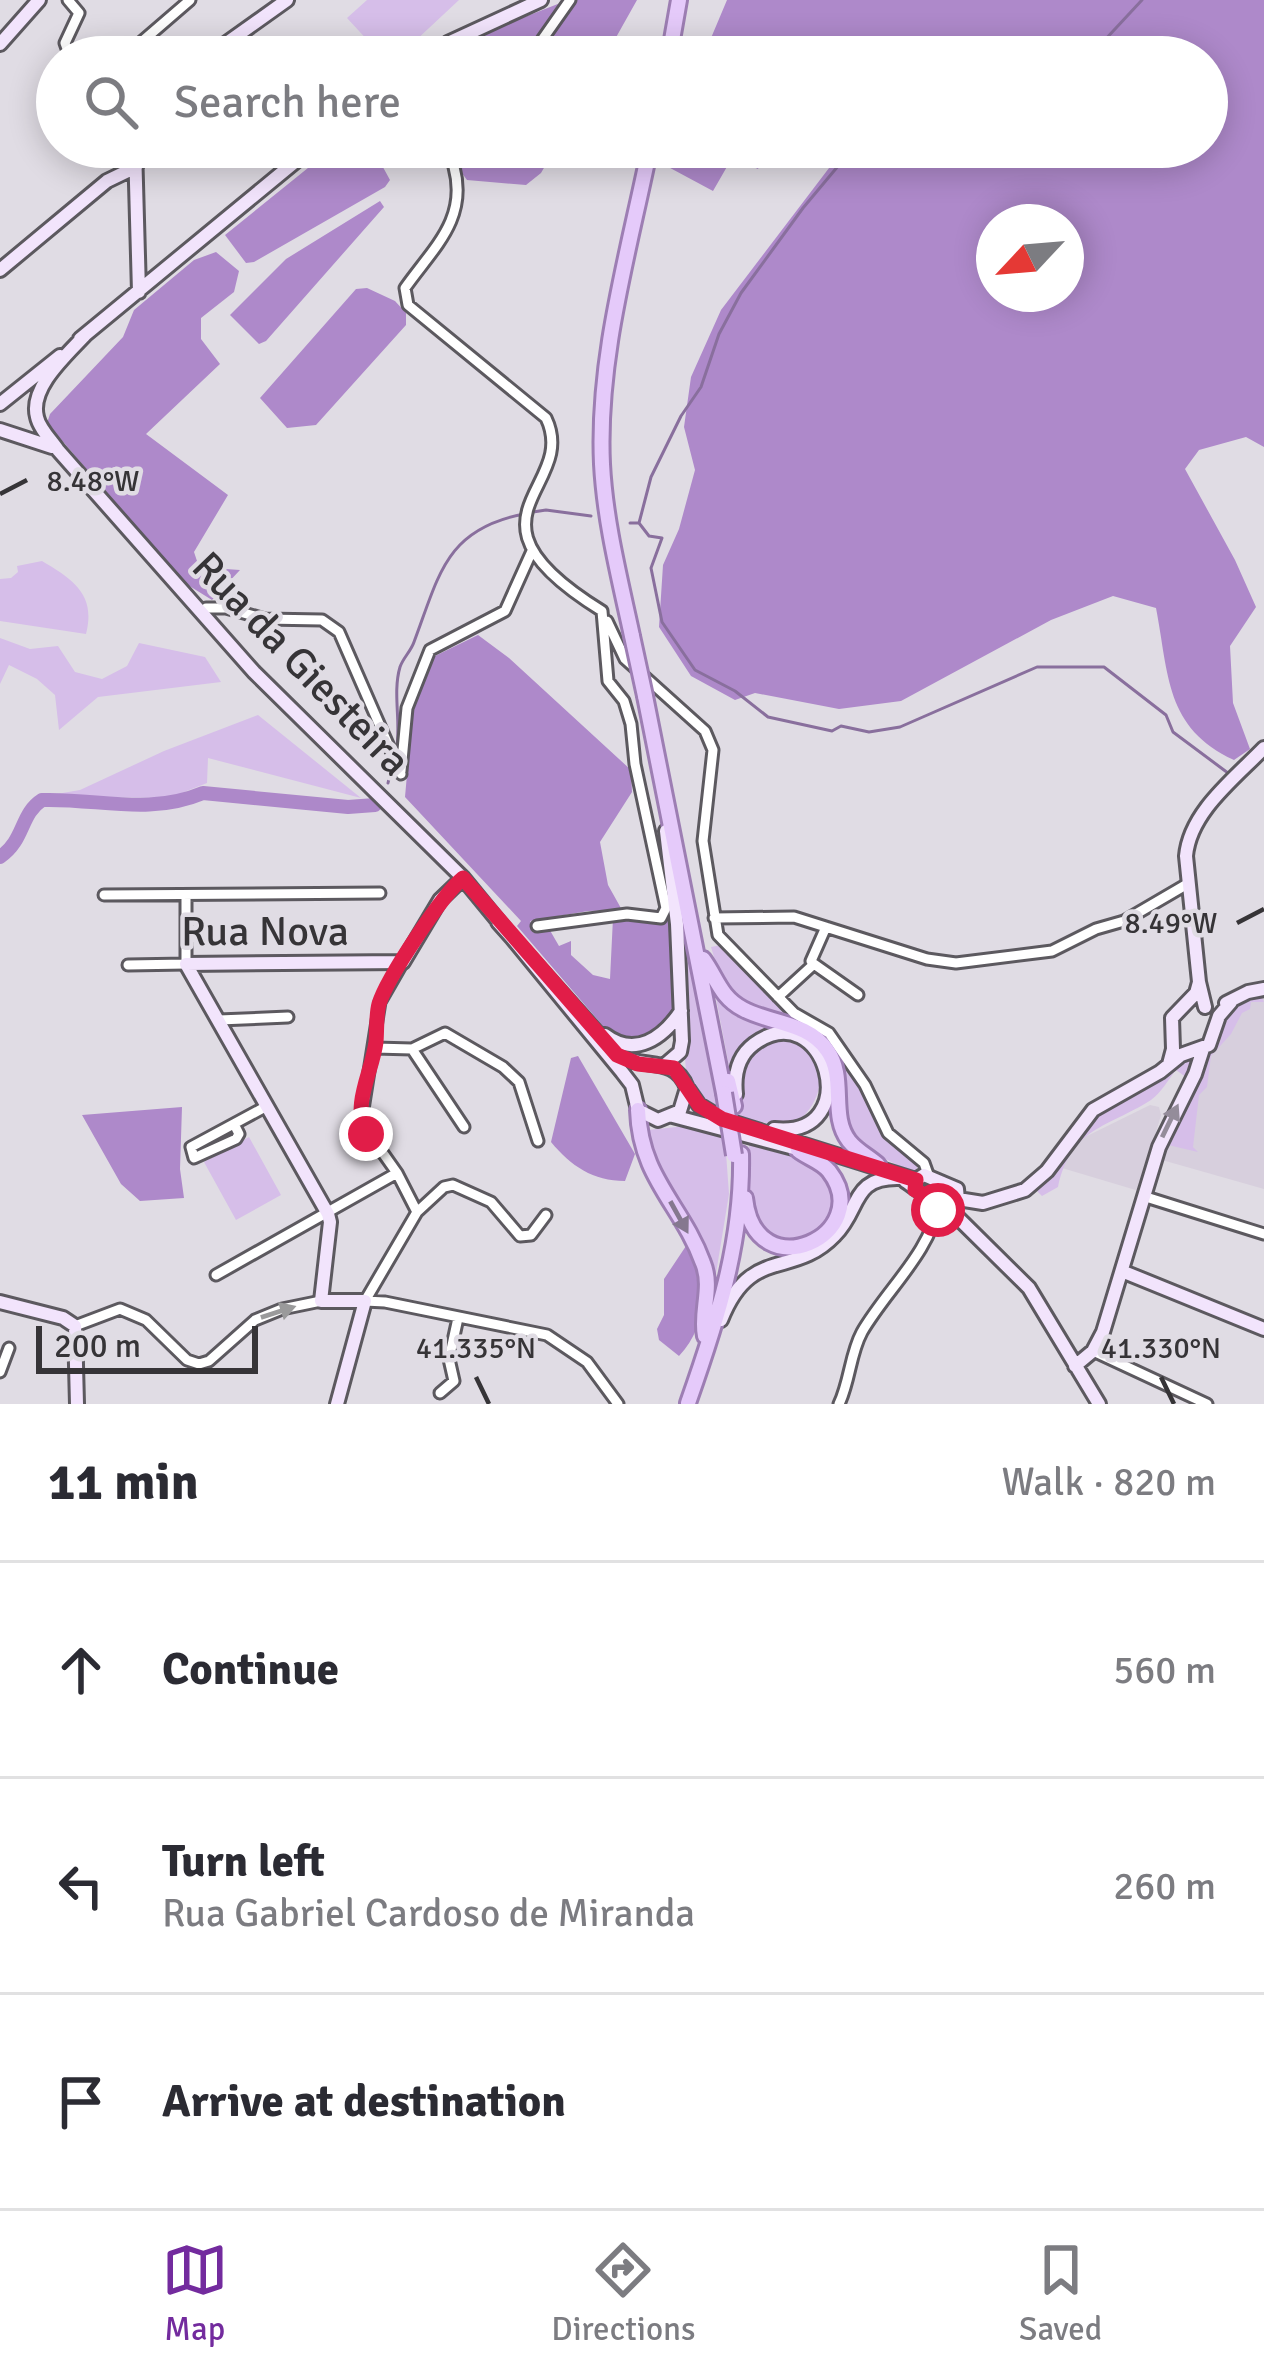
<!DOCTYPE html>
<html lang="en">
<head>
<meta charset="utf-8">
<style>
  :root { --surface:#fff; --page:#f2f2f3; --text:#2b2b33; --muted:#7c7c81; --line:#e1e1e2; --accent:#732b9e }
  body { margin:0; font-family:Signika,sans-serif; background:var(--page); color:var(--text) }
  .compass { position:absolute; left:976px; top:204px; width:108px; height:108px; border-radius:50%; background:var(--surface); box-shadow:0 6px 30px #0003; rotate:244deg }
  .scale { position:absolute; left:36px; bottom:30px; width:222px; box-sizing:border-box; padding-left:12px; border:6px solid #363437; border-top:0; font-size:33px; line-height:42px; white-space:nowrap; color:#363437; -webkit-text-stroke:9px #e0dce4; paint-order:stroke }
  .stop { position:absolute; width:36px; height:36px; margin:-27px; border:9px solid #e11d48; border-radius:50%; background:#fff }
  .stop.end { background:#e11d48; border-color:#fff; box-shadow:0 3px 12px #0008 }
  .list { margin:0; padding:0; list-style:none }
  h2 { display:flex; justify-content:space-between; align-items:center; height:156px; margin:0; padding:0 48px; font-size:51px }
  h2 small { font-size:39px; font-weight:400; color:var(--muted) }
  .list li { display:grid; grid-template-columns:78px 1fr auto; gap:36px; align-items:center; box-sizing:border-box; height:216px; padding:0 48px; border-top:3px solid var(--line) }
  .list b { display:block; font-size:45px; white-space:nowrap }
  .list p { margin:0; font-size:39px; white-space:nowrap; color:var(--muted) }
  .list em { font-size:39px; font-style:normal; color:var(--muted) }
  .icon { flex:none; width:66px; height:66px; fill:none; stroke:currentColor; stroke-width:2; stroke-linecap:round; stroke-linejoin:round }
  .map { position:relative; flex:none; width:1264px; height:1404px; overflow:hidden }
  .search { position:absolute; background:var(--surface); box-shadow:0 6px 30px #0003; left:36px; right:36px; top:36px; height:132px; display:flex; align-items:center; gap:30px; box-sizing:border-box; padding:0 42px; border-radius:66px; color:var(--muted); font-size:45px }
  .sheet { height:804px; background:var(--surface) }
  nav { display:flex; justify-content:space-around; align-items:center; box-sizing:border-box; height:168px; border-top:3px solid var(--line); background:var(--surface); font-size:33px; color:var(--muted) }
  nav a { display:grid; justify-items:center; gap:6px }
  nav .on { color:var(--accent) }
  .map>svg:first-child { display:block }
</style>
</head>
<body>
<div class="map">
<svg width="1264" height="1404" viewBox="0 0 1264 1404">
  <rect width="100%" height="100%" fill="#e0dce4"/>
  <path fill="#d7cfdd" d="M1264,995v194l-102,-29 11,-42 31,-42 3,-19 13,-15 4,-25 24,-18z
    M1150,1105l9,2 2,8 -22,76 -77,-23 11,-19 12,-12z"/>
  <path fill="#d6bee9" d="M367,0h92l-61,57h-15l-36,-39z
    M42,561c32,19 54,34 44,73l-86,-13v-42l11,-1 7,-6 -1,-6z
    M0,638l30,11 28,-3 17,26 27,7 25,-13 12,-23 66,14 16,25 -123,15 -39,33 -4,-35 -18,-16 -28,-14 -9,19z
    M258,715l103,83 -153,-40 -1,25 -38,15 -124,-2 35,-6 84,-39z
    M677,890l41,197c24,-21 38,-50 73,-47 34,19 38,51 10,79 -47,15 -129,-13 -114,-73z
    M721,945l76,75 28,15 39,56 20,43 9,12 24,17v7l-7,2 -43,-23 -15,-13 -12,-71 -50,-46 -38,-13 -20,-13 -10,-9 -11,-37z
    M715,993l21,16 66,26c-35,-7 -58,1 -72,36z
    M1261,996l3,6h-13l-1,7 -8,4 -11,21 -20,22 -4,31 -8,8 -6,52 5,5 -30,-7 5,-27 31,-42 3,-19 13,-15 4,-25 24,-18z
    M1188,1058l5,10 -3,12 -14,-10c-8,10 -15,23 -25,30 -44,28 -80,27 -93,87l-16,9 -5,-5 56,-73 75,-44 9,-13z
    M686,1126l39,13 4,55 -17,104v-11l-65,-131 -3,-21 4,-5z
    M249,1137l32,58 -45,25 -32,-58z
    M749,1144c19,8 58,13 71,26 22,23 12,62 -18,70 -13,3 -25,-2 -38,-6l-16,-28z"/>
  <path fill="#ae89ca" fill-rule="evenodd" d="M568,0h69l-32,57h-163l42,-24z
    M727,0h537v447l-18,-10 -47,13 -14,19 50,91 21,47 -26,39 3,57 17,46 -16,11c-69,-32 -65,-85 -78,-152l-43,-12 -62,24 -150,81 -62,8 -84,-16 -20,7 -44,-24 -32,-49 4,-62 16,-36 16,-59 -11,-43 7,-50 30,-67 124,-163h362v-90h-504zM994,222h72v72h-72z
    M334,147h38l18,33 -5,7 -131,75 -8,1 -21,-28z
    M443,147h113l-15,26 -15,12 -59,-5z
    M665,147h103l-10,22 -26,-11 -19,33 -54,-29z
    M380,201l4,6 -118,134 -7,3 -29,-29 56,-56z
    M216,252l23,19 -5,21 -33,26v21l19,25 -74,70 82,61 -34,57 3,9 14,7 29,2 -28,30 -29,-18 -136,-159 3,-9 73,-77 11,-27 60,-50z
    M367,288l28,13 11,12v12l-90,100 -29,3 -27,-30 96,-109z
    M478,635l31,23 122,112 1,22 -32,50 8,43 14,25 -34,1 -58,10 5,7 13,-1 11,19 12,-5v14l22,20 17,4 3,-61h57c1,23 8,67 3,89 -7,29 -41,36 -64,26l-92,-107 4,-5 -116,-124 8,-90 22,-51z
    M578,1056l57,98 -10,27c-32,0 -54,-15 -74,-39l20,-84z
    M182,1107l-2,62 4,29 -44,3 -19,-17 -39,-69z
    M688,1243c19,39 21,81 -9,113l-20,-16 -2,-11 7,-14v-36z"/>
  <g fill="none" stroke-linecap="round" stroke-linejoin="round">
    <path stroke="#896f9d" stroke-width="3" d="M1089,57l53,-57
      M533,512l13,-2 45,6
      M630,523h9l12,-46 30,-61 20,-29 18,-53 22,-41 62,-85 51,-61
      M639,523l10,13 13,2 -11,30 11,54 33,48 40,21 33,26 64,14 9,-5 28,6 31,-5 137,-60h67l62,48 7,17 59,44
      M396,752c6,-27 -4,-58 4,-85 3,-9 11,-16 14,-25 25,-66 31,-113 110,-128
      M388,783l5,-21"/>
    <path stroke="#ad88c9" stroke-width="14" d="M0,857c25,-17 20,-43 42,-57 56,-2 106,16 161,-7l145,14 27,-2"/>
    <defs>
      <path id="street" d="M68,0l11,13 -14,30 5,14
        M124,57l66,-57
        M530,57l40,-57
        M468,147l-14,20c14,52 -20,80 -49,121l3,17 138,113c34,71 -98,98 56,193l6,70 16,20 7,23 4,40 31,144 -5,10 -34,-4 -90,12
        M201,613l5,-5h20l39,11 57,1 17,12 62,142
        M607,621l18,38 80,72 8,19 -10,91 15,94 76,78 35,20 36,52 23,48 36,30 5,14
        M401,771l6,-63 23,-58 75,-39 27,-60
        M104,895l276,-2
        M714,918l80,-1 133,42 29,4 96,-12 44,-22 28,-8 65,-38
        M811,961l15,-34
        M403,962l-23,40 -19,120 36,51 20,39
        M128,965l58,-1v-69
        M778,997l36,-33 44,31
        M219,1020l69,-3
        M375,1048l37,1 52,78
        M412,1049l33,-16 58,34 16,15 19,59
        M234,1124l5,10 -3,5 -42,19 -3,-11 76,-41
        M1146,1197l118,37
        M546,1215l-15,20 -11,1 -29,-34 -38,-17 -9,2 -27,25 -52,89 20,1 162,33 40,27 31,42
        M216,1275l181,-102
        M75,1326l45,-17 26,11 41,40 12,4 10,-3 46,-41 27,-11 39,-8
        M1093,1351l114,53
        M0,1372l9,-24
        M440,1393l14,-12 -5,-22 9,-41
        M839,1404c11,-23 11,-50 23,-72 25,-43 68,-79 77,-129"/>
      <path id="secondary" d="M0,44l39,-44
        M207,57l80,-57
        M427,57l21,-14 93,-43
        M135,147l4,145
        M0,270l107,-89 29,-14
        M86,334c-18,20 -57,53 -49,83 2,11 15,24 21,33l196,222 209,206 159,194 10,13 6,25 20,10 22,-9 7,-23c-12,-33 -43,-18 -70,-33l-119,-133
        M80,339l233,-192
        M0,404l60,-48
        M0,430l52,17
        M666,831l11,93 5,117 -2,11 -14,12
        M1226,1003l22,-11 16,-3
        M1205,1007l-6,-25 -13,-126c4,-44 48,-77 78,-108
        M605,1035c30,23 58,3 76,-24
        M1169,1064l4,-15 -1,-31 24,-25 3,-11
        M688,1089l11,16 23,14 194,61 8,-5 33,14 1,10 25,4 42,-13 22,-19 46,-61 67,-38 21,-17 28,-10 10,-29 12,-14
        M736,1094c-2,-19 2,-38 18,-50 71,-52 113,95 20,85
        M673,1116l132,35
        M905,1181c16,10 29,26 50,23
        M946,1206l83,82 70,116
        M1124,1272l140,57
        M0,1302l63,16 12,8 2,78
        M721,1320c30,-76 71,-40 114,-85 26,-26 16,-58 64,-57
        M1075,1366l18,-15 10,-19 56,-185 36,-73 8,-25
        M337,1404l28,-103h-44l9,-79 -2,-8 -142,-250 217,-2 37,-62 23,-22"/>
      <path id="primary" d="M669,57l10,-57
        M632,636c-12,-56 -27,-114 -30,-172 -5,-106 27,-213 48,-317
        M645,696l79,397
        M703,959c14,19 17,38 40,50 28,15 65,13 84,41 20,28 2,65 22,91 8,10 20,16 29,24
        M728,1081l6,25
        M638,1110c2,68 44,95 65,153 10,25 -3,49 2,73
        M745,1198c10,94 133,36 84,-27 -8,-10 -21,-13 -31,-21
        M688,1403c29,-82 55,-162 53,-249"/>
    </defs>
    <use href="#street" stroke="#5c595f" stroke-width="15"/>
    <use href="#secondary" stroke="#5c595f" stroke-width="18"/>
    <use href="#primary" stroke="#9d7eb3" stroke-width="20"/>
    <use href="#street" stroke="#fff" stroke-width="9"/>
    <use href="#secondary" stroke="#f2e4fc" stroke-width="12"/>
    <use href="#primary" stroke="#e5cafa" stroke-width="14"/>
    <defs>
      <path id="primary-bridge" d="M632,636l13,60
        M724,1093l10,62"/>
    </defs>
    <use href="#primary-bridge" stroke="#9d7eb3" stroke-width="20" stroke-linecap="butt"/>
    <use href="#primary-bridge" stroke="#e5cafa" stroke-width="14"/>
  </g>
  <defs><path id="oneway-solid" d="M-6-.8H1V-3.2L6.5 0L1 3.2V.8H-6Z" transform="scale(3)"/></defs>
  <use fill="#948c9a" href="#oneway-solid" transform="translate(1170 1121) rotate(-64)"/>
  <use fill="#85788f" href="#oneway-solid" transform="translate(679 1217) rotate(61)"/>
  <use fill="#9a9a9b" href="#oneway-solid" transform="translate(278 1312) rotate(-18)"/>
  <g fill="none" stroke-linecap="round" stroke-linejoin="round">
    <path stroke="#e11d48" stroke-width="15" d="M366,1134c-14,-31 6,-61 10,-92 1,-12 0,-27 3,-38 8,-26 63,-109 84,-126l154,177 21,9 36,4 25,37 23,14 194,61 -1,10 24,13 -1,7"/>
  </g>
  <path fill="none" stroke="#363437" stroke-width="4.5" d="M0,494l27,-14M1237,923l27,-14M476,1377l13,27M1161,1377l13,27"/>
  <g text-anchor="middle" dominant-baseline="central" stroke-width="9" stroke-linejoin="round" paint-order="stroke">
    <g font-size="42" fill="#363437" stroke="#e0dce4">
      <text transform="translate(301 664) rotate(46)">Rua da Giesteira</text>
      <text x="265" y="931">Rua Nova</text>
    </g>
  </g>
  <g font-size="30" text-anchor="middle" fill="#363437" stroke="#e0dce4" stroke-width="9" stroke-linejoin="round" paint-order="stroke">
    <text x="93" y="491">8.48°W</text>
    <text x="1171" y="933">8.49°W</text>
    <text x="476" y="1358">41.335°N</text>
    <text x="1161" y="1358">41.330°N</text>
  </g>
</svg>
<svg class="compass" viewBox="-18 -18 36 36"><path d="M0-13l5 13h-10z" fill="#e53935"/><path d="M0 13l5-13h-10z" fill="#7c7c81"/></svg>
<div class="scale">200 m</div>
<div class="stop" style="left:938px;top:1210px"></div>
<div class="stop end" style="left:366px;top:1134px"></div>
<div class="search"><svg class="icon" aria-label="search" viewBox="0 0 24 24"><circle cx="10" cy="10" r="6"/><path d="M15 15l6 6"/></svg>Search here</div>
</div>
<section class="sheet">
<h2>11 min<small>Walk · 820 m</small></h2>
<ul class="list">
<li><svg class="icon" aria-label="ahead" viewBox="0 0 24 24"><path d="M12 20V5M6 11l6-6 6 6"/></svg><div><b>Continue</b></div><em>560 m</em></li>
<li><svg class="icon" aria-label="left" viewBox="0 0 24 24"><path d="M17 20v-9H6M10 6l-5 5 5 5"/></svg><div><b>Turn left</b><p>Rua Gabriel Cardoso de Miranda</p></div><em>260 m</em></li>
<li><svg class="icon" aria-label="arrive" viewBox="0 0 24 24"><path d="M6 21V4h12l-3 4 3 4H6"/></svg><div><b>Arrive at destination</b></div></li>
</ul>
</section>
<nav>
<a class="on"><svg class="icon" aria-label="map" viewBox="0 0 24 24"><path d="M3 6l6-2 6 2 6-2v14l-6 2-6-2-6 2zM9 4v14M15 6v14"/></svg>Map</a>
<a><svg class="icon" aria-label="directions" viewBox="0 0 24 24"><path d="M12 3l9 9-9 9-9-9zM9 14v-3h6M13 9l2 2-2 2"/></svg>Directions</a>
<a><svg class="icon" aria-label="saved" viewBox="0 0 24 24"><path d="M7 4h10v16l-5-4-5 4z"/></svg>Saved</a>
</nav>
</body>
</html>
